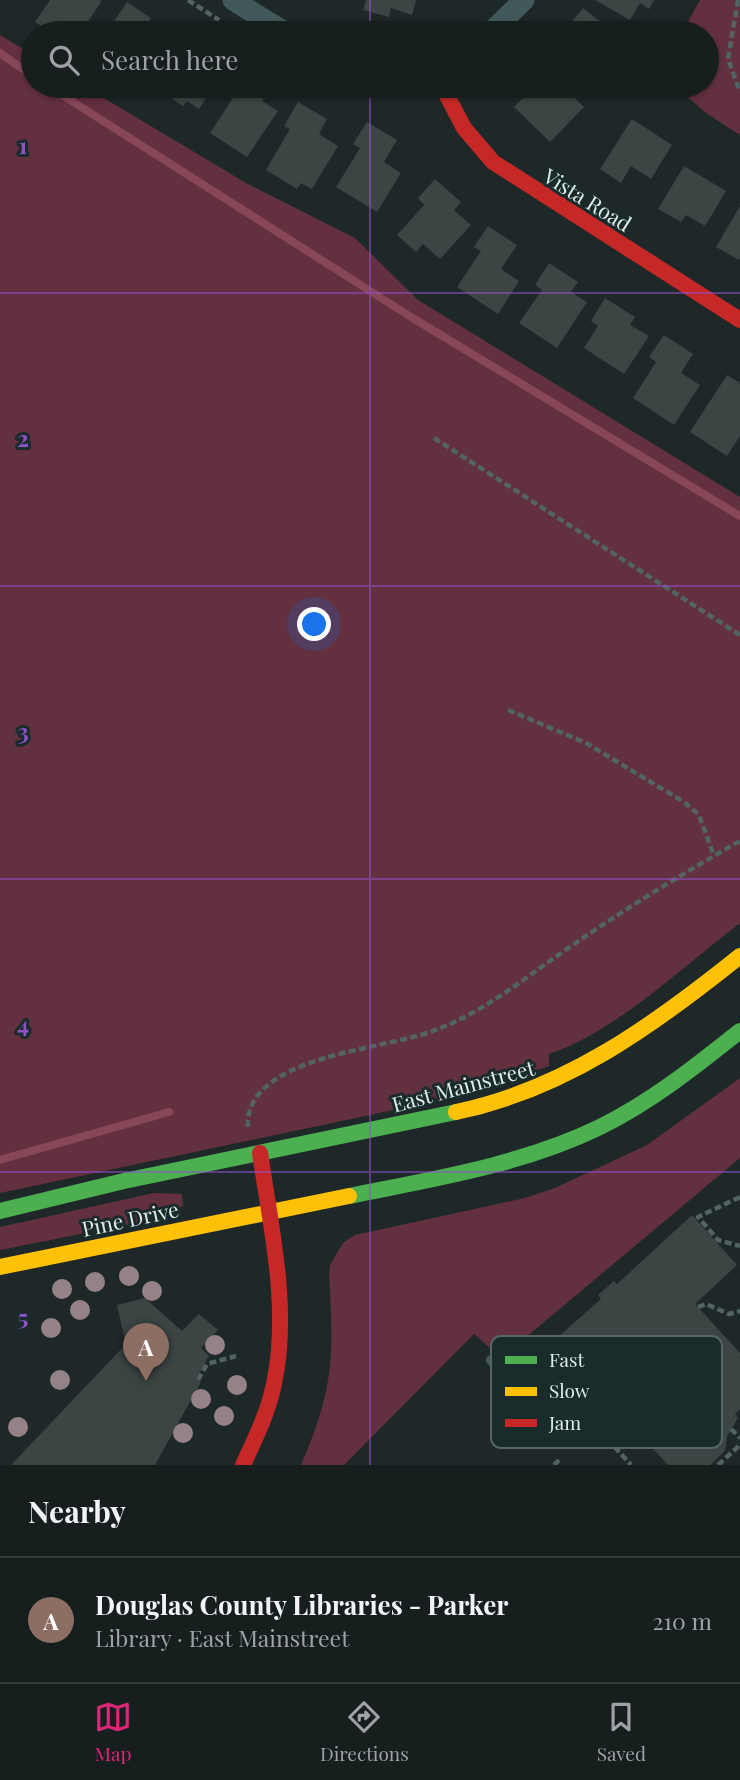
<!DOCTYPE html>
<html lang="en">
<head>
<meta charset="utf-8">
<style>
  :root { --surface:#161e1e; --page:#1f2727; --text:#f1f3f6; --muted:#9ea2a4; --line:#353c3c; --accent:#db2777 }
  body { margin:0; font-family:"Playfair Display",serif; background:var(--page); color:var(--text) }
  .you { position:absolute; left:315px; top:625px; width:24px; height:24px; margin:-18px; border:5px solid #fff; border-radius:50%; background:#1a73e8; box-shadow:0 0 0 10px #1a73e833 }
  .badge { display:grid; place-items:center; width:46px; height:46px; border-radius:50%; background:var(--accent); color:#fff; font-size:23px; font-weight:700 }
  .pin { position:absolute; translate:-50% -58px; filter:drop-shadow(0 2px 4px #0008) }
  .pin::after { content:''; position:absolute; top:37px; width:24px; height:21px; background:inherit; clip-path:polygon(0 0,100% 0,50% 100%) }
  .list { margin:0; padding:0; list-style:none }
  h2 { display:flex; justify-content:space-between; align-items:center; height:91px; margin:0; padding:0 28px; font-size:30px }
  h2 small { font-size:23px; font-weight:400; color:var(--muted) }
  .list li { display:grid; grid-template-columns:46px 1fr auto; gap:21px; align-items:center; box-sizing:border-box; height:126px; padding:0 28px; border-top:2px solid var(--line) }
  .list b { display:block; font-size:26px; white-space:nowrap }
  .list p { margin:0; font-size:23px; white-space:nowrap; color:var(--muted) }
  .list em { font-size:23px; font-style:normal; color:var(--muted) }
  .icon { flex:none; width:38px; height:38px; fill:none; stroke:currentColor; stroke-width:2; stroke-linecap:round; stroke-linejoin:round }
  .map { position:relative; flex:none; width:740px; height:1465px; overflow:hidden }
  .search { position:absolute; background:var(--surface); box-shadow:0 2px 5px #0004; left:21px; right:21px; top:21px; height:77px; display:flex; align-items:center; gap:18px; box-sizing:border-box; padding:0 24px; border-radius:38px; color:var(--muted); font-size:26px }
  .sheet { height:217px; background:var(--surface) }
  nav { display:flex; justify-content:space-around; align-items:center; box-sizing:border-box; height:98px; border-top:2px solid var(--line); background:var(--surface); font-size:19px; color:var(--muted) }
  nav a { display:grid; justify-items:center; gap:4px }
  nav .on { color:var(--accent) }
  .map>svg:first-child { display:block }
</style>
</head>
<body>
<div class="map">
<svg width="740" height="1465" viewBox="0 0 740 1465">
  <rect width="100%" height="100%" fill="#1e2828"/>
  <path fill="#62303e" d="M700,0h40v135l-34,-22 -31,-27h32v-53h-25z
    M0,35l33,20v31h51l162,97 109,55 63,62 322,197v426c-55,42 -126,110 -191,131v12l-75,27 -474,100z
    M740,1078v80l-239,200 -27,-24 -130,131h-43c33,-76 33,-109 28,-190l1,-10 8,-14 6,-9 11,-7 170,-37 30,-10 92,-43z
    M154,1193l28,1 1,12 -47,17 -136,27v-23z"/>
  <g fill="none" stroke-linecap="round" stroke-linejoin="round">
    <path stroke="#884759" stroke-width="8" d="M0,53l33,23
      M48,86l363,231 329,199
      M0,1160l169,-48"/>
  </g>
  <path fill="#3c4444" d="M50,0h49l3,1 -22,32h-28l-17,-11z
    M366,0h50l-4,15 -21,-7 -2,9 -26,-7z
    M595,0h59l-5,9 -9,-6 -10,17z
    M127,2l24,16 -10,15h-35z
    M583,8l20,16 -8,9h-32z
    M156,86h58l-15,23 -12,-8 -4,5 -28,-18z
    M231,86h29l8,5 -6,10 16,10 -31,46 -37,-24 23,-35 -8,-4z
    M526,86h36l22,21 -34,35 -36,-35 17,-17z
    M298,102l29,17 -8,15 19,12 -26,43 -11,-6 -4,6 -31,-19 24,-41 -6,-3z
    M632,119l40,26 -21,34 -20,-13 -10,17 -21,-14z
    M367,122l30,18 -13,22 17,11 -24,39 -41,-25 24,-39 -7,-4z
    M684,166l42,25 -21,35 -19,-11 -5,7 -23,-13z
    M435,179l26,23 -7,8 17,15 -31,34 -17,-15 -7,8 -19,-17 27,-30 -6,-7z
    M740,206v52l-1,2 -23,-13z
    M488,226l29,19 -16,24 18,12 -21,33 -41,-27 24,-36 -7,-4z
    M549,263l29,19 -7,10 16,10 -30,46 -38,-25 23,-33 -7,-5z
    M605,298l30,19 -5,8 19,11 -25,38 -40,-26 14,-22 -7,-5z
    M664,335l29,19 -12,19 19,12 -26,40 -41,-27 23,-36 -7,-5z
    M727,375l13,8v53l-13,20 -37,-24z
    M692,1215l45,50 -42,39 45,49v56l-5,5 3,4 -11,18 -2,15 -15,14h-42l-25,-27 8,-7 -37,-40 -8,8 -6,-7 -5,3 -45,-51 51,-45 -3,-4 16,-14 3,3z
    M145,1298l37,33 17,-17 19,16 -17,18 8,8 -13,23 5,3 -46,83h-144l115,-121 -9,-39z"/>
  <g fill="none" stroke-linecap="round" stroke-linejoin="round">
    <path stroke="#526364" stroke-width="4.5" stroke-dasharray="7 3.5" stroke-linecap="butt" d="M188,0l31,20
      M738,0l-10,59 12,33
      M342,86l72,7
      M434,438l306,197
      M508,710l78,33 98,59 15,13 15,41
      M248,1127c-4,-71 135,-77 185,-96 49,-18 88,-50 131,-80 56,-39 116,-76 176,-110
      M740,1197l-42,20 20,23 22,6
      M698,1307l8,-3 23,10 11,-3
      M544,1369l87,96
      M198,1380l9,-16 29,-8
      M555,1381l15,-13
      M584,1413l18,-18
      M731,1429l9,9
      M554,1465l6,-6
      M718,1465l22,-20"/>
    <path stroke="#41595a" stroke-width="10" d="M491,1360l22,26"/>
    <path stroke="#41595a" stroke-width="21" d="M233,0l53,33
      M490,33l34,-33"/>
    <path stroke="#4caf50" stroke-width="16" d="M349,1196c84,-17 173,-31 251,-69 51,-25 96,-61 140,-96
      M0,1211l124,-30 332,-69"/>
    <path stroke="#ffc107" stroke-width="16" d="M456,1112c110,-23 198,-87 284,-156
      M0,1267l349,-71"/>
    <path stroke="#c62828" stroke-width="16" d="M442,86l22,42 29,34 247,158
      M243,1465c12,-26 25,-52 31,-81 16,-76 -3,-155 -14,-231"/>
  </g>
  <g fill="#958287">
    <circle cx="129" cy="1276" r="10"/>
    <circle cx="95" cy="1282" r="10"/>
    <circle cx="62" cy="1289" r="10"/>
    <circle cx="152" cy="1291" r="10"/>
    <circle cx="80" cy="1310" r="10"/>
    <circle cx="51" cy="1328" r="10"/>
    <circle cx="215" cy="1345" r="10"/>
    <circle cx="60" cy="1380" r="10"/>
    <circle cx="237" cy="1385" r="10"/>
    <circle cx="201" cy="1399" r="10"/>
    <circle cx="224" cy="1416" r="10"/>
    <circle cx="18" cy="1427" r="10"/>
    <circle cx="183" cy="1433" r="10"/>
  </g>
  <path fill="none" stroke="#8f52c8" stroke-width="2" stroke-opacity="0.55" d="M370,0v33M370,86v1379M0,293h740M0,586h740M0,879h740M0,1172h740"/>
  <g text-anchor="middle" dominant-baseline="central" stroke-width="6" stroke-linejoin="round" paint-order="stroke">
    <g font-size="21" fill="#dfeaea" stroke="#1a2b2c">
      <text transform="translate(588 199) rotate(32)">Vista Road</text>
      <text transform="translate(463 1085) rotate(-15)">East Mainstreet</text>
      <text transform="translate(130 1218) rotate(-12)">Pine Drive</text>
    </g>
  </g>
  <rect x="491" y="1336" width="231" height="112" rx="10" fill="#1a2b2c" stroke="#556465" stroke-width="2"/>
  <rect x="505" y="1356" width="32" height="8" fill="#4caf50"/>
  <rect x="505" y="1387" width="32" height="9" fill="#ffc107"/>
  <rect x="505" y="1419" width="32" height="8" fill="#c62828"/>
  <g font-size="19" fill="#dfeaea">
    <text x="549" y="1367">Fast</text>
    <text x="549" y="1398">Slow</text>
    <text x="549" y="1430">Jam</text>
  </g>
  <g font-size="23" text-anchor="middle" font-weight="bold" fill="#8f52c8" stroke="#1a2b2c" stroke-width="6" stroke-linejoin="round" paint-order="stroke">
    <text x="23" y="154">1</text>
    <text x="23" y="447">2</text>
    <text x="23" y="740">3</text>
    <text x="23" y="1033">4</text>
    <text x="23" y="1326">5</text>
  </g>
</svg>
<div class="you"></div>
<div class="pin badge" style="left:146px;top:1381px;background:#8d6e63">A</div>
<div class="search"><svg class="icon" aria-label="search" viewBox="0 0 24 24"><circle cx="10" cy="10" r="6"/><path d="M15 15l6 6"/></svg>Search here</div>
</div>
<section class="sheet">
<h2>Nearby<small></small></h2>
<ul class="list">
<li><span class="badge" style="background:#8d6e63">A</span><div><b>Douglas County Libraries - Parker</b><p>Library · East Mainstreet</p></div><em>210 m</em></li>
</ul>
</section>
<nav>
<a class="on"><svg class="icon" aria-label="map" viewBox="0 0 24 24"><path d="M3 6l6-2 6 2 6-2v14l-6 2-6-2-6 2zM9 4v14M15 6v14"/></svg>Map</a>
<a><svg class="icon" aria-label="directions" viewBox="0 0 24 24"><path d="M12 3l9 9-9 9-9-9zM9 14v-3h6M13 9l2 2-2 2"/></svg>Directions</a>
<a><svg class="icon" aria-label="saved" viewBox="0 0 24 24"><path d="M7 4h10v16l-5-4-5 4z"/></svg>Saved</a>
</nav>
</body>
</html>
